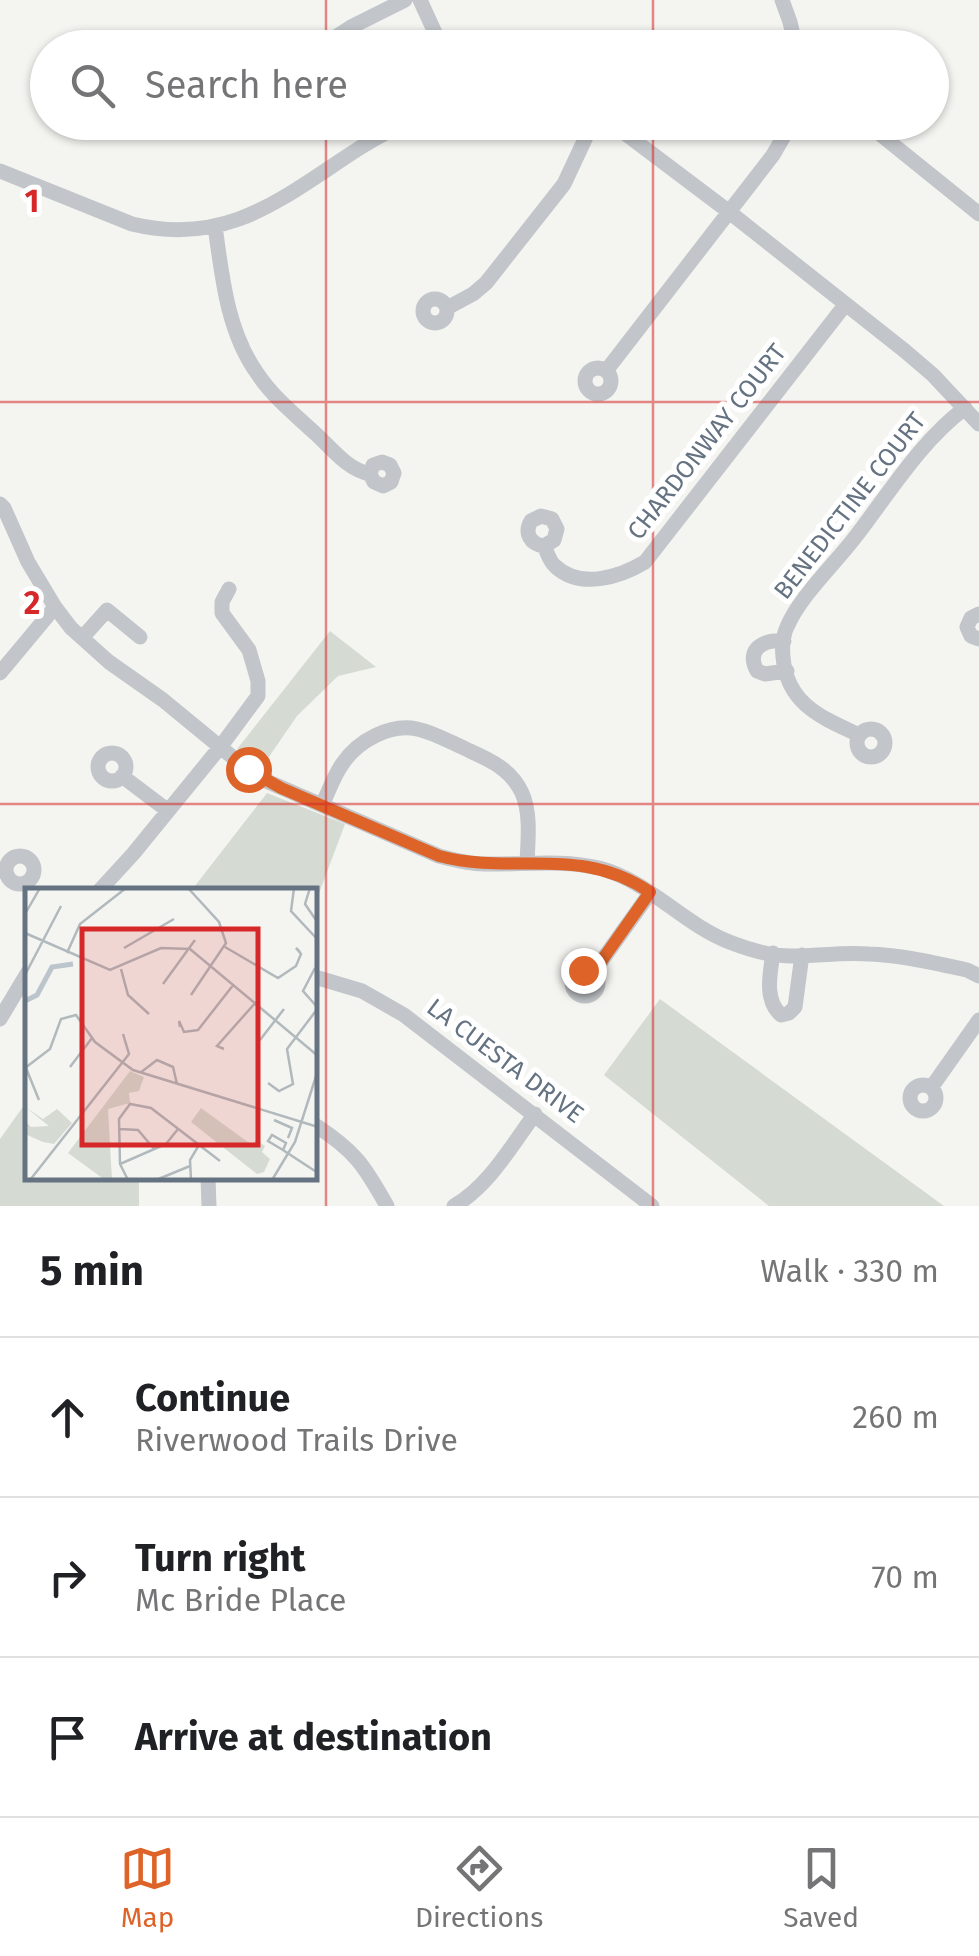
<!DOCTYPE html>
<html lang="en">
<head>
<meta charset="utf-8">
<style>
  :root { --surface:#fff; --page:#f2f2f2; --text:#202124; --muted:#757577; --line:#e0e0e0; --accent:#dd6329 }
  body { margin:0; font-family:"Fira Sans",sans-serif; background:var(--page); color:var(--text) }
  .stop { position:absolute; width:30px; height:30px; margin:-22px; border:8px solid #dd6329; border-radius:50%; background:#fff }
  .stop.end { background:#dd6329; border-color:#fff; box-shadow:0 2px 10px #0008 }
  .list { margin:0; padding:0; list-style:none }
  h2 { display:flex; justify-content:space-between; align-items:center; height:130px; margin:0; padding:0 40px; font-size:42px }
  h2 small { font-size:32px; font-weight:400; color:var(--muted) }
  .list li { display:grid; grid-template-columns:65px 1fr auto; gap:30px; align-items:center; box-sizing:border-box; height:160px; padding:0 40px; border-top:2px solid var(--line) }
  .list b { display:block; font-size:38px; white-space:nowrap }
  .list p { margin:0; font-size:32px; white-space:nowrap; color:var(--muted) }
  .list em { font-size:32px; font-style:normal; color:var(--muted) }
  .icon { flex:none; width:55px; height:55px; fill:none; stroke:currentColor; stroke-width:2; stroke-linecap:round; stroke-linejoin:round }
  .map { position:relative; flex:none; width:979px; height:1206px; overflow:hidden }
  .search { position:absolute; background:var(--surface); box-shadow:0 2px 8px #0004; left:30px; right:30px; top:30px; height:110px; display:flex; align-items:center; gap:25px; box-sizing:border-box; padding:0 35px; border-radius:55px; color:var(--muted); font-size:38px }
  .sheet { height:610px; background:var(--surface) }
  nav { display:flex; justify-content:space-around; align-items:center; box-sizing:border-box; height:140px; border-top:2px solid var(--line); background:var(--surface); font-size:28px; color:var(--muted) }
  nav a { display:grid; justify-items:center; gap:5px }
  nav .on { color:var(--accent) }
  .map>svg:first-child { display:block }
</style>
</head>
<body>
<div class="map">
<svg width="979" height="1206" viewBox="0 0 979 1206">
  <rect width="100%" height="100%" fill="#f4f5f1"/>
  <path fill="#d5dbd2" d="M330,631l46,36 -38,9 -41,40 -35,51 -25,-18z
    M267,793l78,31 -30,80v-13h-124z
    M660,999l26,19 258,188h-175l-165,-131z
    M27,1101l1,77 111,1v27h-139v-67z"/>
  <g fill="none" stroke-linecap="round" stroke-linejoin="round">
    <path stroke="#c2c5c9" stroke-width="15" d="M420,0l22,48
      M782,0l8,22 6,26
      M319,48l32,-21 54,-27
      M210,122l13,6 9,-6
      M610,122l118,89 177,140 28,24 46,49
      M865,122l114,92
      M0,171l132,53c96,23 150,-26 226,-75 15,-10 32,-18 47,-27
      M215,226c7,50 12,105 42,147 15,23 38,42 59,61 16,15 32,36 54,40l4,8 9,4 8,-4 3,-9 -4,-8 -8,-3 -9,3 -3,9
      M423 311a12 12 0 1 1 24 0a12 12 0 1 1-24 0Z
      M447,308l26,-14 13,-11 78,-99 29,-62
      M585 381a13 13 0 1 1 26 0a13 13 0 1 1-26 0Z
      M606,371l167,-216 19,-33
      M0,504l4,4 24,54 27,45 16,21 38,34 54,38 84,69 17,11 175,76c15,4 30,8 45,8 38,1 77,-5 115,4 51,13 84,57 133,75 18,7 41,13 60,13 26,0 51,-4 77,-2 33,1 65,9 98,16l12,6
      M544,546l10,-6 3,-11 -5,-10 -11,-3 -10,5c-7,12 -1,23 13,25 3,6 6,16 11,20 25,24 65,11 90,-4l200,-257
      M979,614l-8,4 -4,9 4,9 8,3
      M82,638l25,-28 33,27
      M784,641c-20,-2 -39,8 -27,30l8,3 22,-3
      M0,673l55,-66
      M857 743a14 14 0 1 1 28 0a14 14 0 1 1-28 0Z
      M859,735c-36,-17 -72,-30 -76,-78 -1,-8 0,-22 4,-30 13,-31 48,-63 69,-91 34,-44 64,-94 109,-128
      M98 767a14 14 0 1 1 28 0a14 14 0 1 1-28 0Z
      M122,776l45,34
      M322,805c7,-14 12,-30 21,-42 15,-22 47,-40 74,-34 18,4 35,14 51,21 22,10 43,19 54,43 9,20 6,47 5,69
      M6 870a14 14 0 1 1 28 0a14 14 0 1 1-28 0Z
      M99,891l34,-37 88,-108 37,-50v-15l-9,-31 -27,-37v-11l7,-13
      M773,953c-3,21 -9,47 8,62l8,-2 6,-6 7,-52
      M572 983a13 13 0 1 1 26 0a13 13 0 1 1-26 0Z
      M593,973l57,-80
      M315,977l47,14 42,24 248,191
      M0,1019l28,-47
      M910 1098a13 13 0 1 1 26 0a13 13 0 1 1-26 0Z
      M931,1088l48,-68
      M315,1125c40,26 49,40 72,81
      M208,1178l1,28
      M454,1206c35,-20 57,-60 81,-92"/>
  </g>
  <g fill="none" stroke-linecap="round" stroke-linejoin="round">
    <path stroke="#dd6329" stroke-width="12" d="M248,769l33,19 158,68c76,20 139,-12 211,36l-57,81 -10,-3"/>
  </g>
  <path fill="none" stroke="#d62828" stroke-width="2.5" stroke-opacity="0.55" d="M326,0v48M653,0v48M326,122v1084M653,122v1084M0,402h979M0,804h979"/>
  <g text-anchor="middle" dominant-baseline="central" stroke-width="10" stroke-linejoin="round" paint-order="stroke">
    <g font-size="25" fill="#647281" stroke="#fff">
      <text transform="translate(707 442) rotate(-52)">CHARDONWAY COURT</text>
      <text transform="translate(850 506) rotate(-52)">BENEDICTINE COURT</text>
      <text transform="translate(505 1061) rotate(37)">LA CUESTA DRIVE</text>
    </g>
  </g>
  <g transform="translate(25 888)">
    <rect width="292" height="292" fill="#f4f5f1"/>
    <path d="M105,183l14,6 -5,14 -10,2 1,10 -22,6 4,71h-7l-37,-27zM0,219l18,12 14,-10 15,14 -18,21 -11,-2 -18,-8v-13l6,6 18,-1zM176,220l51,37 4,-5 9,6 -3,6 8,7 -6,13 -7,2 -66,-52z" fill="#d5dbd2"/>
    <path fill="none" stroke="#bbc5cb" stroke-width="5" d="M0,113l12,-6 15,-28 21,-3"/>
    <path fill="none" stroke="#b1b9bd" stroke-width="2.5" d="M163,0l31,34 7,21 -35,52M269,0l-3,23 27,29M285,0l-5,16 13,19M0,26l15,-26M0,45l85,37 51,-22 29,1 128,107M200,59l53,31 18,-12 5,-12 -5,-6 4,4M99,60l50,-29M42,65l13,-29 46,-36M290,80l-12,23 15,17M96,81l7,26 21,19M0,87l36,-69M138,96l32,-44M155,139l-1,-6 5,11 14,-2 36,-46M235,152l24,-31M199,161l-7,-3 39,-44M45,179l22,-29M0,180l25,-19 11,-30 15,-4 19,27 38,28 185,57M1,180l13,32M115,185l17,-13 16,7 4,17M243,195l11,8 14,-7 -6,-35 31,-41M249,232l18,8 -4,10M95,241l18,1 17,20M258,262l-15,-9 4,-6 14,8 -3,7 35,23M95,276l46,-20 12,-15M5,292l99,-126 -6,-20M103,292l-8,-16 -1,-45 11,-15 21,4 69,53M131,292l34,-14M166,292l-1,-20 9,-15M247,292l23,-38 23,-72"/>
    <path fill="#d62828" fill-opacity="0.15" stroke="#d62828" stroke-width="5" d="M57,41h176v216h-176z"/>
    <rect width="292" height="292" fill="none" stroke="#647281" stroke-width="5"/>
  </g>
  <g font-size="32" text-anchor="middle" font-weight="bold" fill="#d62828" stroke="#fff" stroke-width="10" stroke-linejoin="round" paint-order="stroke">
    <text x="32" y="212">1</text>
    <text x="32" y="614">2</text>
  </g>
</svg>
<div class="stop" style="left:248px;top:769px"></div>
<div class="stop end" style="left:583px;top:970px"></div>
<div class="search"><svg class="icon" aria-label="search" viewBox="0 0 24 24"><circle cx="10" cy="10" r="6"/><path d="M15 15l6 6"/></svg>Search here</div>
</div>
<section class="sheet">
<h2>5 min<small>Walk · 330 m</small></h2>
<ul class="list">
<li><svg class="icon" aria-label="ahead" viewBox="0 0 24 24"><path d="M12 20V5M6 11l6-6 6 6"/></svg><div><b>Continue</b><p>Riverwood Trails Drive</p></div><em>260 m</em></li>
<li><svg class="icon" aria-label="right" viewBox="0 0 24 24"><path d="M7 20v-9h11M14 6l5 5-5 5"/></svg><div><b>Turn right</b><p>Mc Bride Place</p></div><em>70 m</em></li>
<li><svg class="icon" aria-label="arrive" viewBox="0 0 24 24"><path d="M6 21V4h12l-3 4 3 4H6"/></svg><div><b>Arrive at destination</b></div></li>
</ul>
</section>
<nav>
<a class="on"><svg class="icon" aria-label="map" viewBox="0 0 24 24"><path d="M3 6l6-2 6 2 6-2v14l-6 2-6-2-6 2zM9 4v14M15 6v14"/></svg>Map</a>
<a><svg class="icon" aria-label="directions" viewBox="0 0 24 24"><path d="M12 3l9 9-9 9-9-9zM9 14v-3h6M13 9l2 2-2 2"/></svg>Directions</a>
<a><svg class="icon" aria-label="saved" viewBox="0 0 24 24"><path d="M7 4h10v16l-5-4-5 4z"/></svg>Saved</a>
</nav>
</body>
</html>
